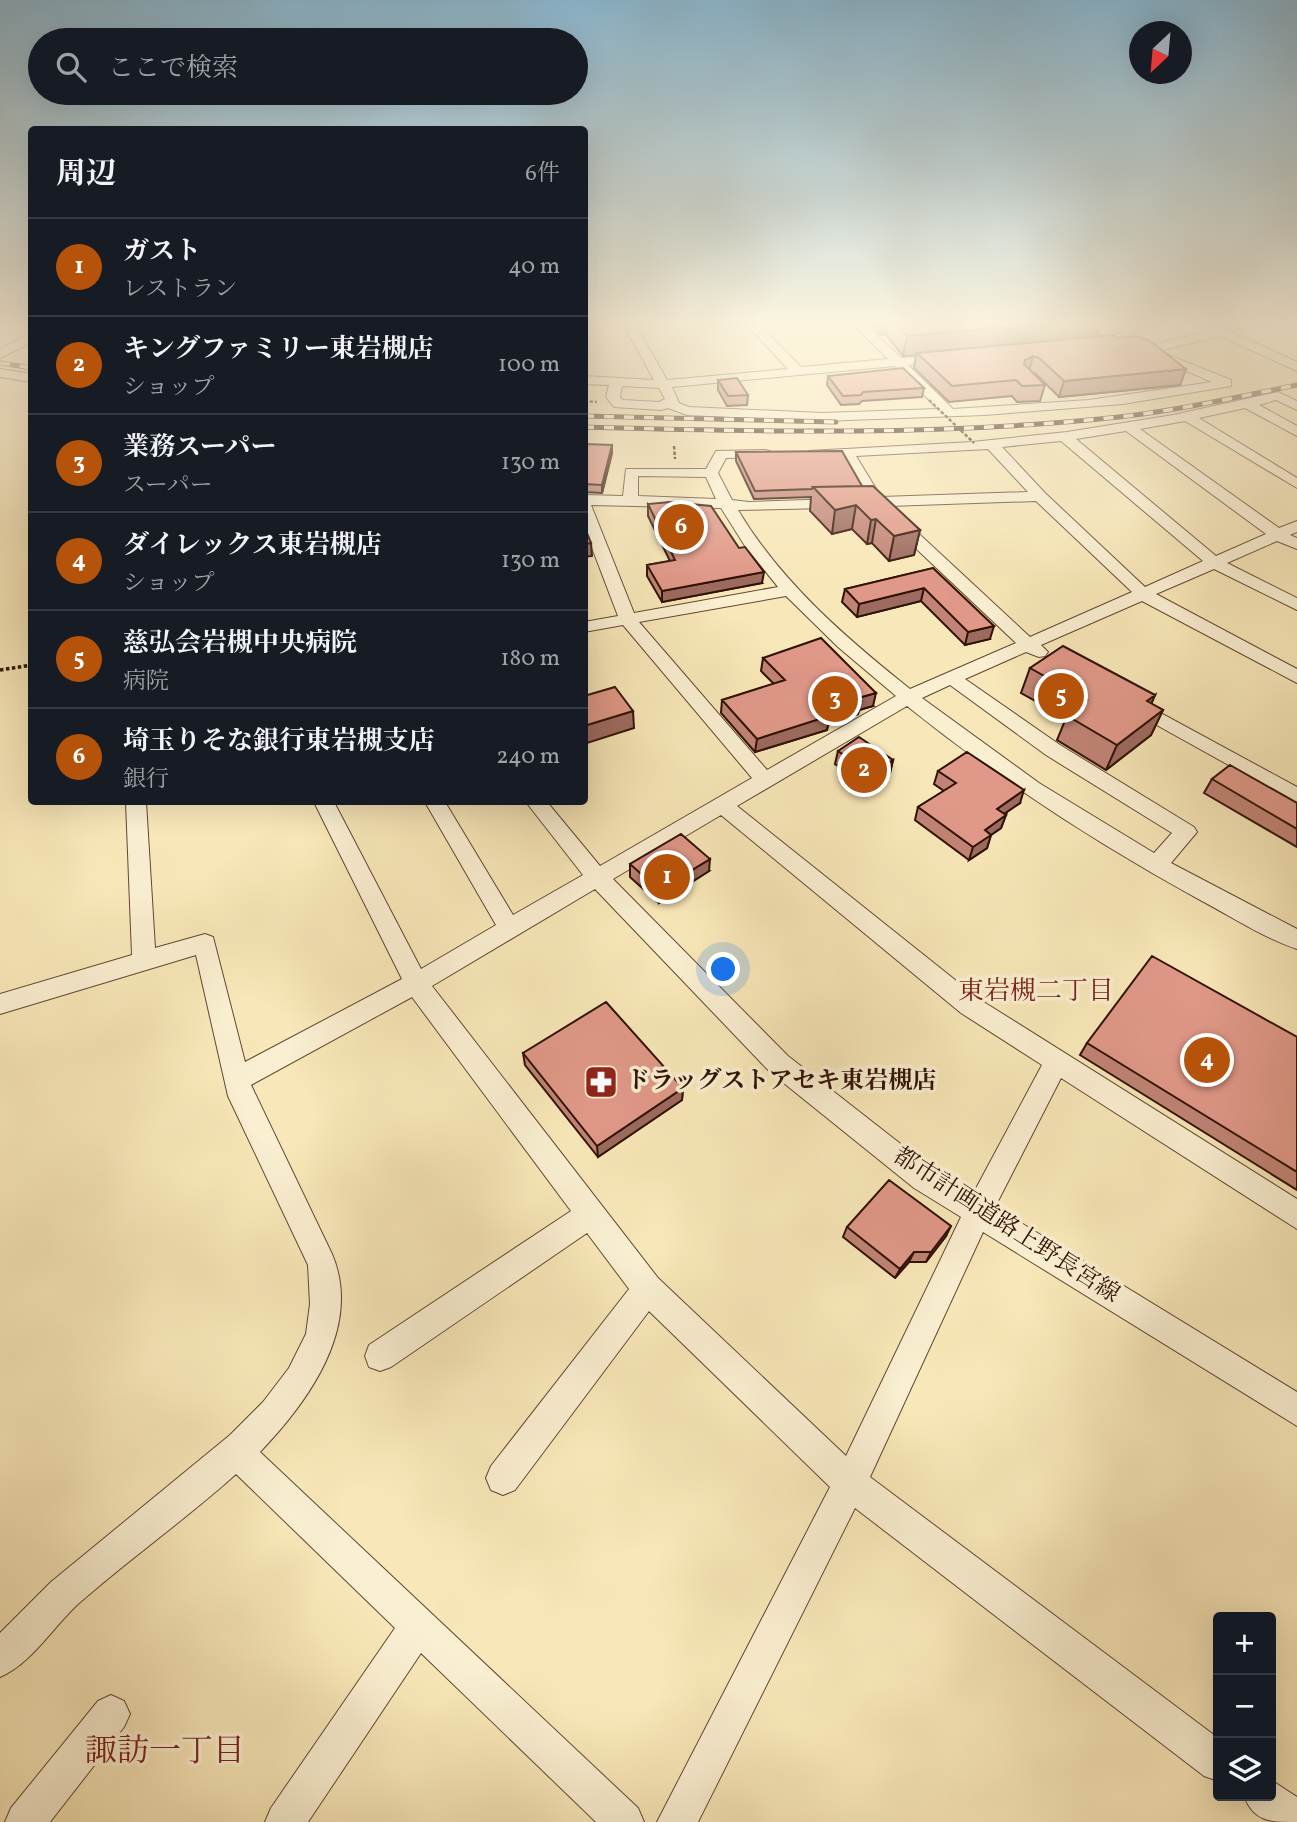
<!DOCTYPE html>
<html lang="ja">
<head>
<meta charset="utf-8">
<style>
  :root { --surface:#171b24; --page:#20242c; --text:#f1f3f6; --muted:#9ea1a6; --line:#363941; --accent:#b45309 }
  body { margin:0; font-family:Vollkorn,"Noto Serif JP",serif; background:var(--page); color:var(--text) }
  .controls { position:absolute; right:21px; bottom:21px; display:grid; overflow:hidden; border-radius:7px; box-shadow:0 7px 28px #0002 }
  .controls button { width:63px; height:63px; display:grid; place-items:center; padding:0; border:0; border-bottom:2px solid var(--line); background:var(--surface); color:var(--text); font:35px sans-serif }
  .compass { position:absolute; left:1129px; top:21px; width:63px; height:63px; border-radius:50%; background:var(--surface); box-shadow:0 7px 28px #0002; rotate:206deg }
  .you { position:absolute; left:724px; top:970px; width:24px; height:24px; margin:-18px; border:5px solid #fff; border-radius:50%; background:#1a73e8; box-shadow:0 0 0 10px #1a73e833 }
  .badge { display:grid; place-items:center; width:46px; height:46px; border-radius:50%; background:var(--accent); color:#fff; font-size:23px; font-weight:700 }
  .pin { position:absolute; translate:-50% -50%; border:4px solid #fff; box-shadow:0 2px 7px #0006 }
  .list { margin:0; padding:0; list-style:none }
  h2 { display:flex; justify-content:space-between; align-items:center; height:91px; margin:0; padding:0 28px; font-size:30px }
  h2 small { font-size:23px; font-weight:400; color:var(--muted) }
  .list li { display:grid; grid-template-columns:46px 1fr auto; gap:21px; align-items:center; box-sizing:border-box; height:98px; padding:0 28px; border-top:2px solid var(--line) }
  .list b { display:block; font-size:26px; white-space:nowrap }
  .list p { margin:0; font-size:23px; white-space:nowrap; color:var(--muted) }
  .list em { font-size:23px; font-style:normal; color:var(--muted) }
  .icon { flex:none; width:38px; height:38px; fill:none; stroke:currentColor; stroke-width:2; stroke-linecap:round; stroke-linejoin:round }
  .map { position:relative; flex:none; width:1297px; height:1822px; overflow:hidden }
  .search { position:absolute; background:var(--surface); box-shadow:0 7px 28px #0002; left:28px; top:28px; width:560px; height:77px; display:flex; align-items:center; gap:18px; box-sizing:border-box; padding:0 24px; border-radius:38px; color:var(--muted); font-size:26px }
  .panel { position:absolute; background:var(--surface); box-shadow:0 7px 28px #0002; left:28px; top:126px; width:560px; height:679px; border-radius:7px }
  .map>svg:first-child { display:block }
</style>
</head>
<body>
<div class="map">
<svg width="1297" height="1822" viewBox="0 0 1297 1822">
  <rect width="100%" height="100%" fill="#f8e7b8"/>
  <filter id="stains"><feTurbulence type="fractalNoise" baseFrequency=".00286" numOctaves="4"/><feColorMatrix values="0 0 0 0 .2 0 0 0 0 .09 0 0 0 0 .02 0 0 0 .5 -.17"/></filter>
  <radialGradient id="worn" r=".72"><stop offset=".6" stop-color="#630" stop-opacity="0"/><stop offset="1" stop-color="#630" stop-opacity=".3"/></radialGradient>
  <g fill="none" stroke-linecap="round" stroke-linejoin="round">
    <defs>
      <path id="minor" d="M622,322h12l33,58 121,-11 -44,-47h13l44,45 87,-8 -38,-37h13l38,36 47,-3 2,3 -6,4 -36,3 45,44 136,-9 123,-18 -139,-60h18l56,24 63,-15 -17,-9h17l87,40v9l-77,-35 -61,15 72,29v6l-108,18 -138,11 -163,6 -135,-6 -19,-7 -7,2 -47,-3 -8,-10 3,-12 -25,-1v-8l70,4zM895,366l43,43 -116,4 -133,-6 -10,-4 -7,-16zM622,386l37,2 6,11 -6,3 -36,-2 -3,-3z
        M32,333v9l-32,16v-9z
        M0,369l32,5v8l-32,-5z
        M1278,392l19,9v9l-21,-10 -17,5 38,21v10l-52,-28 -46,10 98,60v10l-112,-67 -45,8 139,99 18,-7v11l-7,3 7,3v11l-20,-8 -50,22 70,35v12l-83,-41 -58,25 141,75v14l-155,-82 -101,44 7,7 -3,4 -6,1 -13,-5 -61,27 95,66 134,82 3,5 -26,31 126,66v20c-33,-11 -65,-32 -95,-48 -104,-57 -203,-121 -295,-195l-170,100 242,193 318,200v30l-236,-151 -66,129 302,185v34l-314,-194 -113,245 348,261v43l-14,-5 -349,-268 -157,314h-41l173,-335 -181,-176 -134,179 -12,5 -12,-5 -5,-12 5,-12 138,-177 -42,-56 -196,134 -11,4 -11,-4 -4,-11 4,-11 202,-134 -159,-214 -161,88 81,169c31,73 -24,148 -72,198l378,356 6,14h-48l-175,-169 -113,169h-43l6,-14 124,-180 -159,-154c-51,46 -107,85 -158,130 -25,23 -47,60 -78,73v-44l51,-51 179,-147 33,-33 26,-34 17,-34 4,-30 -2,-39 -80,-169 -32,-141 -196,59v-20l132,-39 -6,-153h20l9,146 50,-14 8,3 32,125 157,-83 -88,-177h20l87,167 75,-44 -71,-123h20l68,113 70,-40 -57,-73h21l53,64 152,-88 -129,-153 -39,7v-10l34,-6 -34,-89v-32l39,1 3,-27h80l10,-18 49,-1 5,1v6l-44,1 -8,15 14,27 17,2 117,-4 -24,-41h-33v-6l163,-9 95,-10 106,-17zM1126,431l140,103 -50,22 -140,-117zM1061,441l142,120 -58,26 -100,-94 -43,-46zM988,449l40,43 -147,5 -25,-41zM638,476l68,1 10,22 -78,-3zM1036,501l96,91 -102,45 -141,-131zM591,505l130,3 24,38 33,41 -144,26zM872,507l144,136 -106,46c-65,-52 -129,-107 -172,-179zM786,596l52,51 58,49 -129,74 -128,-148zM950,685l96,70 126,78 -18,20 -115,-70 -117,-85zM721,815l240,198 81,52 -69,129 -39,-24 -146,-114 -175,-177zM595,889l175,183 144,116 47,29 -115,239 -188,-178 -226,-292z
        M1133,698l164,89v16l-171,-95 -2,-4 2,-4z
        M111,1695l13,6 6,13 -6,13 -74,95h-45l6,-14 87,-107z
        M1271,1780l26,17v25c-27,0 -43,0 -53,-26h27z"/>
    </defs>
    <use href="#minor" stroke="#624732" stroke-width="2"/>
    <path stroke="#301205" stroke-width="2.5" stroke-dasharray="3.5 2" stroke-linecap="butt" d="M584,401l13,1
      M674,446l1,13"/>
    <path stroke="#301205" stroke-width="3.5" stroke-dasharray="3.5 2.5" stroke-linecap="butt" d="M0,670l32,-5"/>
    <use href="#minor" fill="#faefd1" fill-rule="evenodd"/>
    <defs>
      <path id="rail" d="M0,363l32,5
        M584,416l252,6
        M584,427c179,5 357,9 535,-10 60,-7 119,-20 178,-32"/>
    </defs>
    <use href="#rail" stroke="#301205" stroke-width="5"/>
    <use href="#rail" stroke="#faefd1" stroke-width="3.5" stroke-dasharray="10" stroke-linecap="butt"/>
    <path stroke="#301205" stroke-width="2.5" stroke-dasharray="3.5 2" stroke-linecap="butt" d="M929,400l45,43"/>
  </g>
  <path fill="#c18375" stroke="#301205" stroke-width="2" d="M870,322h231l-5,14 22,2 68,31 -6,16 -121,12 -24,-24h-3l13,12 -5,16 -23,1 -5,-6 -63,6 -35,-34 2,-13 -13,1 -17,-21h-5z
    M828,376l96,12 -2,9 -60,4 -3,3 -18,1 -14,-20z
    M718,380l30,15 -1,10 -20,1 -9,-16z
    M612,445v8l-10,40 -18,-1v-43z
    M736,452l126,34 58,44 -6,25 -25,6 -17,-18 -5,1 -15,-15 -20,5 -22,-23 1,-14 -57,2 -18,-38z
    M648,504l114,79 -100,19 -15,-26v-11l23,-4 -22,-45z
    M933,568l57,71 -25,6 -44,-44 -64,16 -15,-15 3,-13z
    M763,658l110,48 -14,4 -1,4 -30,11 -1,5 -72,22 -34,-39 1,-13 52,-16 -13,-13z
    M1030,668l125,27 -4,9 12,6 -12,25 -45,35 -49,-30 9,-22 -45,-25z
    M838,751l55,9 -3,13 -22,14 -33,-23z
    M938,771l82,32 -16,11 2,1 -5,13 -10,7 -4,13 -18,12 -54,-40 3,-13 26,-16 -10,-7z
    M1212,779l85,24v44l-93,-54z
    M630,864l79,7 -50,32 -29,-26z
    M1297,1037v153l-217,-135 7,-12z
    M523,1053l160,35 -1,12 -84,57 -73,-92z
    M847,1227l99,9 -20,26h-17l-14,16 -52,-41z"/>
  <path fill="#9d6a5f" stroke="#301205" stroke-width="2" d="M883,322h5l-2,13h-5z
    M1055,322h46l-5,17 -179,14 -1,2 -13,1 4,-20z
    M1033,356l-4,15 -8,5 4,-16z
    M1186,369l-6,16 -121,12 5,-16z
    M612,445v8l-10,40v-8z
    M856,505l-4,24 -20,5 3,-24z
    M876,519l-4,24 -5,1 4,-24z
    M920,530l-6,25 -25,6 5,-25z
    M591,543l1,13 -8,1v-13z
    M764,572l-2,11 -100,19v-11z
    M924,588l-3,13 -64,16 2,-13z
    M994,626l-4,13 -25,6 3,-13z
    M876,693l-3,13 -14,4 -1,4 -30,11 -1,5 -72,22 2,-13 68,-25 33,-16z
    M1155,695l-11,25 3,-19z
    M1163,710l-12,25 -45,35 11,-25z
    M633,711l1,17 -50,16v-18z
    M893,760l-3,13 -22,14 3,-13z
    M1024,790l-4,13 -28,19 5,-13z
    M1006,815l-5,13 -10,7 -4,13 -18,12 4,-13 12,-17z
    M710,859l-1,12 -50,32v-13z
    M683,1088l-1,12 -84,57 -1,-11z
    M951,1226l-5,10 -20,26 5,-10z
    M914,1252l-5,10 -14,16 5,-9z"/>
  <path fill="#e09888" stroke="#301205" stroke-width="2" d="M896,322h159l-148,14z
    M1114,335l4,3 19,-2 13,5 36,28 -122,12 -25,-23 -6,-2 -8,4 -1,4 21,21 -23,1 -6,-6 -64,6 -35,-33z
    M903,368l21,20 -61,4 -2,3 -18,1 -15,-20z
    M737,378l11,17 -20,1 -10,-16z
    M585,444l27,1 -10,40 -18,-1z
    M842,451l20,35 -49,1 -1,2 -57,2 -19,-39z
    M873,486l47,44 -26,6 -18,-17 -5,1 -15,-15 -21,5 -22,-23z
    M670,502l41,4 28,42 6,-1 19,25 -102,19 -15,-26 28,-5 -27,-56z
    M584,526l7,17 -7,1z
    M933,568l61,58 -26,6 -44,-44 -65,16 -14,-15z
    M821,638l55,55 -18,5 3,3 -36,13 4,2 -72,23 -35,-39 63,-20 -22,-22z
    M1063,646l92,49 -8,6 16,9 -46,35 -46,-27 -4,-3 20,-15 -57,-32z
    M615,687l18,24 -49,15v-30z
    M859,737l34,23 -22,14 -33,-23z
    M967,752l57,38 -27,19 9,6 -21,15 6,5 -18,12 -55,-40 38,-24 -18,-12z
    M1230,765l67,38v26l-85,-50z
    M681,834l29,25 -51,31 -29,-26z
    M1152,956l145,81v135l-210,-129z
    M606,1002l77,86 -86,58 -74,-93z
    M889,1180l62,46 -20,26h-17l-14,17 -53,-42z"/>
  <linearGradient id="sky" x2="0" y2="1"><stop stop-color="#8ab8d2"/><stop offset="0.56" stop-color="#fcf4df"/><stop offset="1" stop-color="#fcf4df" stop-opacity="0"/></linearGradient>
  <rect width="1297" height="578" fill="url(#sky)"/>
  <defs>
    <symbol id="pharmacy-square" viewBox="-11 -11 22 22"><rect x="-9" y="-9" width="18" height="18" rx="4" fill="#8f2418" stroke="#faefd1"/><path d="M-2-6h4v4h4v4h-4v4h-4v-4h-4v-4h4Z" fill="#fff"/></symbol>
  </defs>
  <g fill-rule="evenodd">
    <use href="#pharmacy-square" x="582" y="1063" width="38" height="38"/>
  </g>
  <g text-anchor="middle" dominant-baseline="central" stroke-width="7" stroke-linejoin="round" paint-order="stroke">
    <g font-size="24" font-weight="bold" fill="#301205" stroke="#faefd1" text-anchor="start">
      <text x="626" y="1082">ドラッグストアセキ東岩槻店</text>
    </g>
    <g font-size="24" fill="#301205" stroke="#faefd1">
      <text transform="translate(1006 1226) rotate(33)">都市計画道路上野長宮線</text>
    </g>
    <g font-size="26" fill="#7a1f14" stroke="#faefd1">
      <text x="1036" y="992">東岩槻二丁目</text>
    </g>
    <g font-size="32" fill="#7a1f14" stroke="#faefd1">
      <text x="165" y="1753">諏訪一丁目</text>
    </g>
  </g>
  <rect width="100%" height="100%" filter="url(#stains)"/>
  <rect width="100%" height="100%" fill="url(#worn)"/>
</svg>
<div class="controls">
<button>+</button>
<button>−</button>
<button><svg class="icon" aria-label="layers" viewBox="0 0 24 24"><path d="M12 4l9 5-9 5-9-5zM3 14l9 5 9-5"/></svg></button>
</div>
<svg class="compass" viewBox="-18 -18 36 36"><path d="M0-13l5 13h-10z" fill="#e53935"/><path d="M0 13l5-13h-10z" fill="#9ea1a6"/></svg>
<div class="you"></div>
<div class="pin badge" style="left:667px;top:877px">1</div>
<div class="pin badge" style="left:864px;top:770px">2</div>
<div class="pin badge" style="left:835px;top:699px">3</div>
<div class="pin badge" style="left:1207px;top:1060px">4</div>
<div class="pin badge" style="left:1061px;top:696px">5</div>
<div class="pin badge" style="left:681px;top:527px">6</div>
<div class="search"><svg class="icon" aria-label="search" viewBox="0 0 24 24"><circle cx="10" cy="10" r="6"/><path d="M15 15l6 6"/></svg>ここで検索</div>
<section class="panel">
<h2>周辺<small>6件</small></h2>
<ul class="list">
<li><span class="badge">1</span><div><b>ガスト</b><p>レストラン</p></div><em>40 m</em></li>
<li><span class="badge">2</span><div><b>キングファミリー東岩槻店</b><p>ショップ</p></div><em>100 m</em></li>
<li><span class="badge">3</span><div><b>業務スーパー</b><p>スーパー</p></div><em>130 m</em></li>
<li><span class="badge">4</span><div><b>ダイレックス東岩槻店</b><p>ショップ</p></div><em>130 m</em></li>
<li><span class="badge">5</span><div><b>慈弘会岩槻中央病院</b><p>病院</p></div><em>180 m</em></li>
<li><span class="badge">6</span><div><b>埼玉りそな銀行東岩槻支店</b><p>銀行</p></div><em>240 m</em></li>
</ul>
</section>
</div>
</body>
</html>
